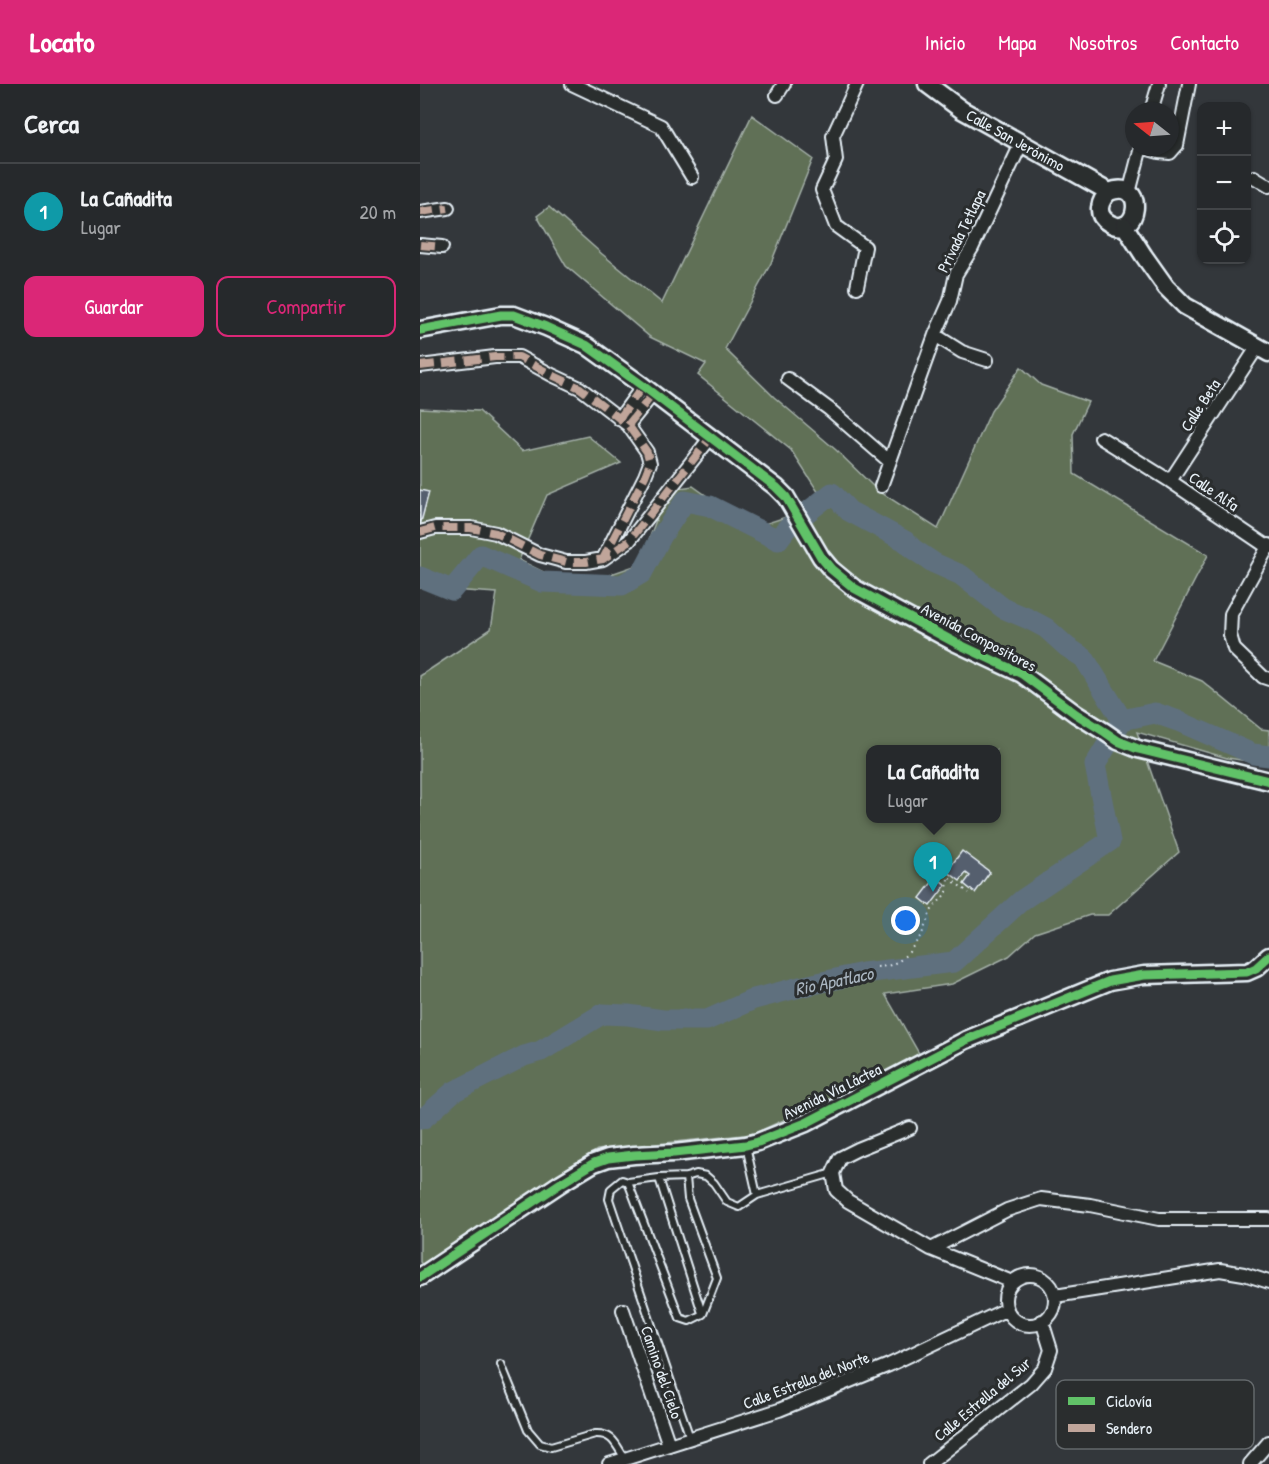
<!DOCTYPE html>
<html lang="es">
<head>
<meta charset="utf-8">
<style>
  :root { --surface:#26292c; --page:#2e3134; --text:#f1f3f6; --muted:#a4a6a9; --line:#424548; --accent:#db2777 }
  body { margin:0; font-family:"Patrick Hand",sans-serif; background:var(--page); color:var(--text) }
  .controls { position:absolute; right:18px; top:18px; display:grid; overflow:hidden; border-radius:12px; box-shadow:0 2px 4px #0004 }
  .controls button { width:54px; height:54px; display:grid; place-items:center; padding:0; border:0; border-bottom:2px solid var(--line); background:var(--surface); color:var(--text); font:30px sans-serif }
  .compass { position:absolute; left:705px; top:18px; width:54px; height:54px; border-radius:50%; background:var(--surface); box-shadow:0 2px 4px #0004; rotate:287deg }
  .you { position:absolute; left:486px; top:837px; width:21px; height:21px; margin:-15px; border:4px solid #fff; border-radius:50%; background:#1a73e8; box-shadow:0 0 0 9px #1a73e833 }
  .badge { display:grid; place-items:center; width:39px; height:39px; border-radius:50%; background:var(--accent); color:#fff; font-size:20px; font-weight:700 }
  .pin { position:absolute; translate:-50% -50px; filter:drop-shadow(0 2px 3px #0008) }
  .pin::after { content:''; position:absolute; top:32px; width:21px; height:18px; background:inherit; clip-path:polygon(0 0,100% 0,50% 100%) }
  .popup { position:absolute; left:446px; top:661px; width:135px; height:78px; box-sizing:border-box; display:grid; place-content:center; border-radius:12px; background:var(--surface); filter:drop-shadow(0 2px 4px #0005); font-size:20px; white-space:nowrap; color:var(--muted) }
  .popup b { font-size:22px; color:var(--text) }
  .popup::after { content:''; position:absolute; left:50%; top:100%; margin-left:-12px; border:12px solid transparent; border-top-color:var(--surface) }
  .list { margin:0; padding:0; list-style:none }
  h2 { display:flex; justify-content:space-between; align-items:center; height:78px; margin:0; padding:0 24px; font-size:26px }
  h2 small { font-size:20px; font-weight:400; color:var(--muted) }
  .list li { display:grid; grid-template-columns:39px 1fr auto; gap:18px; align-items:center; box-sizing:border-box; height:96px; padding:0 24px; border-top:2px solid var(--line) }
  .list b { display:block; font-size:22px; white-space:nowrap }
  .list p { margin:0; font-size:20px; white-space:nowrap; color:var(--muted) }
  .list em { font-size:20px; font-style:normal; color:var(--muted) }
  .actions { display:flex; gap:12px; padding:18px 24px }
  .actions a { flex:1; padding:14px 0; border:2px solid var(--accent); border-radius:12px; text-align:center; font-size:21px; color:var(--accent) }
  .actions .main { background:var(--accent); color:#fff }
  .icon { flex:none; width:33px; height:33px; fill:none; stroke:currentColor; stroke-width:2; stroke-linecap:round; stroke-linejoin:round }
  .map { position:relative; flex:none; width:849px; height:1380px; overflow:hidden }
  header { display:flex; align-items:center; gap:36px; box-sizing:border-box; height:84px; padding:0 30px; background:var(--accent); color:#fff }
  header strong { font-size:28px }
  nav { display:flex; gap:33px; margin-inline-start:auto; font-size:21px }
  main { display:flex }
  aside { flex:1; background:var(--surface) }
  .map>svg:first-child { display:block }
</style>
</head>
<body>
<header>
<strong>Locato</strong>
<nav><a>Inicio</a><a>Mapa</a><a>Nosotros</a><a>Contacto</a></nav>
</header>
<main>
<aside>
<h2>Cerca<small></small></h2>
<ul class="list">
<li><span class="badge" style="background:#0f9aa8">1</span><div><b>La Cañadita</b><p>Lugar</p></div><em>20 m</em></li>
</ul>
<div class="actions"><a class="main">Guardar</a><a>Compartir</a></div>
</aside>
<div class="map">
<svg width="849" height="1380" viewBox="0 0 849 1380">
  <rect width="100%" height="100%" fill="#33373b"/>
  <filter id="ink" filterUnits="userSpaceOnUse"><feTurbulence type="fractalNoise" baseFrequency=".0167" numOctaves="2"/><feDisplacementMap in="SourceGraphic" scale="12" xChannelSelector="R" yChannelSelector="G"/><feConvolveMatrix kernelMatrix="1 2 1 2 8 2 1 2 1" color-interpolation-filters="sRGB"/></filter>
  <g filter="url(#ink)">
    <path fill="#606f57" stroke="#a4b0a8" stroke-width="1.5" fill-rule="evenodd" d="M332,31l61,44 -42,104 -46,86 49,48 62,53 41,40 61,39 53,-118 30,-44 20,18 47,17 -15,32 1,40 134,81 -55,106 49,20 59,48 8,1v34l-42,-6 -90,-26 42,120 -71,63h-18l-55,18 -26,23 -57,28 -67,10 36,63 -168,77 -156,16 -174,116 -3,-4v-586l71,-47 6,-36 -77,-5v-180l59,3 43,40 66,-15 33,27 -74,32 -28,65 55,27 66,-23 27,-74 26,-4 59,42 74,-24 -35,-54 -93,-75 8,-11 -56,-27 -84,-71 -29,-50 12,-9 53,47 60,49zM450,666h126v68h-126z"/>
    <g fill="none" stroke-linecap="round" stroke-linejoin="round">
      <path stroke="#5e6f7e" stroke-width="21" d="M0,493l32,13 29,-35 61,27 80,3 20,-12 19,-36 24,-36 25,5 68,34 9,-12 45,-35 17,18 56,30 8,8 21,14 27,12 42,33 26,11 17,9 21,19 17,11 38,62
        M0,1035l4,-1 29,-26 71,-36 17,-5 61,-37 26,1 35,5h44l47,-21 46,-12 63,-14 91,-11 68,-62 88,-59 -15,-76 27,-45 33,-7 23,8 75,33 16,2"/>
    </g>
    <path fill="#555e6e" stroke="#e8f1f8" stroke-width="1.5" d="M0,406l9,2 -9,34z
      M542,767l28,21 -15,21 -11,-9 6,-8 -4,-3 -6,8 -13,-10z
      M516,793l10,8 -16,21 -10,-8z"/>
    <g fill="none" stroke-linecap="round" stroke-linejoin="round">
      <defs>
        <path id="lane" d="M326,1062l11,49
          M239,1094l43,135
          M208,1098l52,136 9,3 14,-7 14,-36 -29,-79 -2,-22
          M81,1280l27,66 12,14 11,3 44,-13c18,-1 21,11 30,25
          M270,1354l-81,-239 2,-10 11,-9 6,2 31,-4 27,-1 10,-3 10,2 8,7 13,19 12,5 18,-12 76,-22"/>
        <path id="street" d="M152,0l89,42 31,51
          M437,0l-24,52 3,24 -14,30 14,36 29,21 -8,40
          M357,11l7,-11
          M731,27l8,-27
          M721,63l18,5 11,1 7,-8 12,-61
          M834,93l15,9
          M709,109l12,-46
          M0,128l28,-4
          M0,161l22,2
          M515,251l27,17 25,8
          M0,282l75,-9h24l33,18 28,13 48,37 19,27 3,11 -5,13 -42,83
          M368,295l41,30 60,52
          M199,335l24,-33
          M208,341l25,-31
          M681,354l69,43 99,67
          M750,397l88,-135
          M461,402l54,-151 15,-34 6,-27 16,-26 50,-106
          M0,448l15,-4h36l25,5 44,22 26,7h20l17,-3 26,-18 82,-104
          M849,461l-38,69 -1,21 4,14 29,28 6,2
          M490,1044l-52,21 -18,9 -7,15 3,17 12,11 83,48 81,33
          M511,1165l76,-39 34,-11 49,6 69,14h110
          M585 1216a25 25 0 1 1 50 0a25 25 0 1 1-50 0Z
          M635,1212l165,-26 24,4 25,8
          M203,1226l46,135
          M189,1380l170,-54 110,-45 118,-56
          M509,1380l102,-80 14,-16 6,-18 -9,-29
          M830,1380l19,-22"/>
        <g id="secondary">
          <path id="s1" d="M507,0l35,26 147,82c39,-15 30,49 0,31 -14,-8 -10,-22 0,-31"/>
          <path d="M704,141l20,31 22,31 19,19 84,47"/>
          <path d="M0,246l81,-15h13l32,12 40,18 57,41 133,101 10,10 35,60 10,12 23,19 100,54 68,32 54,40 29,18 13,9 20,8 131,32"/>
          <path d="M0,1193l141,-94 33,-20 14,-5 26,-3 40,-2 72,-8 12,-3 48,-19 160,-83 144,-59 34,-6 103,-3 9,-4 13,-12"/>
        </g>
      </defs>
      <use href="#lane" stroke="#e8f1f8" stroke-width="10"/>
      <use href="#street" stroke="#e8f1f8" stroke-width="16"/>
      <use href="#secondary" stroke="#e8f1f8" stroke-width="21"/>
      <path stroke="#e8f1f8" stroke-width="2" stroke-dasharray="1.5 4.5" stroke-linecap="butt" d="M512,770l16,23 21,16
        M457,883l11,-1 11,-5 10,-9 13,-18 9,-23 16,-19 1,-15"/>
      <use href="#lane" stroke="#2a2d2e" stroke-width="6"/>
      <use href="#street" stroke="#2a2d2e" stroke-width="12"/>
      <use href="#secondary" stroke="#2a2d2e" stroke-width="16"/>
      <path stroke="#c0a59a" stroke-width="8" stroke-dasharray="15 8" stroke-linecap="butt" d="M0,128l28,-4
        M0,161l22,2
        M0,282l75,-9h24l33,18 28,13 48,37 19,27 3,11 -5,13 -42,83
        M199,335l24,-33
        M208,341l25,-31
        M0,448l15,-4h36l25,5 44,22 26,7h20l17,-3 26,-18 82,-104"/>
      <defs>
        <path id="cycleway" d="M0,246l81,-15h13l32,12 40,18 57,41 133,101 10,10 35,60 10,12 23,19 100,54 68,32 54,40 29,18 13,9 20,8 131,32
          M0,1193l141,-94 33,-20 14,-5 26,-3 40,-2 72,-8 12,-3 48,-19 160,-83 144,-59 34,-6 103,-3 9,-4 13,-12"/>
      </defs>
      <use href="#cycleway" stroke="#2a2d2e" stroke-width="13"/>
      <use href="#cycleway" stroke="#61c268" stroke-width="9"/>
    </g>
  </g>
  <g text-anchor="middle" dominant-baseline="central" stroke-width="6" stroke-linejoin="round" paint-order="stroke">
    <g font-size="16" fill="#e8f1f8" stroke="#2a2d2e">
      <text stroke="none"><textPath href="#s1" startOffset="105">Calle San Jerónimo</textPath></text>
      <text transform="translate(541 147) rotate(-64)">Privada Tetlapa</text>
      <text transform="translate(780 321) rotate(-57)">Calle Beta</text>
      <text transform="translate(794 407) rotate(34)">Calle Alfa</text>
      <text transform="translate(559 553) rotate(28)">Avenida Compositores</text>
      <text transform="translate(412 1007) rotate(-26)">Avenida Vía Láctea</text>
      <text transform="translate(242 1288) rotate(71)">Camino del Cielo</text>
      <text transform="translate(386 1296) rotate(-21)">Calle Estrella del Norte</text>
      <text transform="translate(562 1315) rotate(-40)">Calle Estrella del Sur</text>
    </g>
    <g font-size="18" font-style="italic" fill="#aab6c1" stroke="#2a2d2e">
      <text transform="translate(414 897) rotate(-12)">Rio Apatlaco</text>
    </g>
  </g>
  <rect x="636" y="1296" width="198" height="69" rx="9" fill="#2a2d2e" stroke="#63686b" stroke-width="1.5"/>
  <rect x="648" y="1313" width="27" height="8" fill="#61c268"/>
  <rect x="648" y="1340" width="27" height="8" fill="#c0a59a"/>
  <g font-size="16" fill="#e8f1f8">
    <text x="686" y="1323">Ciclovía</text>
    <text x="686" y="1350">Sendero</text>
  </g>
</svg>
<div class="controls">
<button>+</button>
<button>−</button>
<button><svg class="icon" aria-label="locate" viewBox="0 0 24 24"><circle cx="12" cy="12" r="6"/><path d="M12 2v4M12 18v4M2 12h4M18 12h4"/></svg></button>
</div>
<svg class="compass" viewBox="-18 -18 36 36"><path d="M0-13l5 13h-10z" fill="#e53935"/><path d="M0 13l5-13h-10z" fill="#a4a6a9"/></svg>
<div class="you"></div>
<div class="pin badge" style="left:513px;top:808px;background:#0f9aa8">1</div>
<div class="popup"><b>La Cañadita</b>Lugar</div>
</div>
</main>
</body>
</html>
